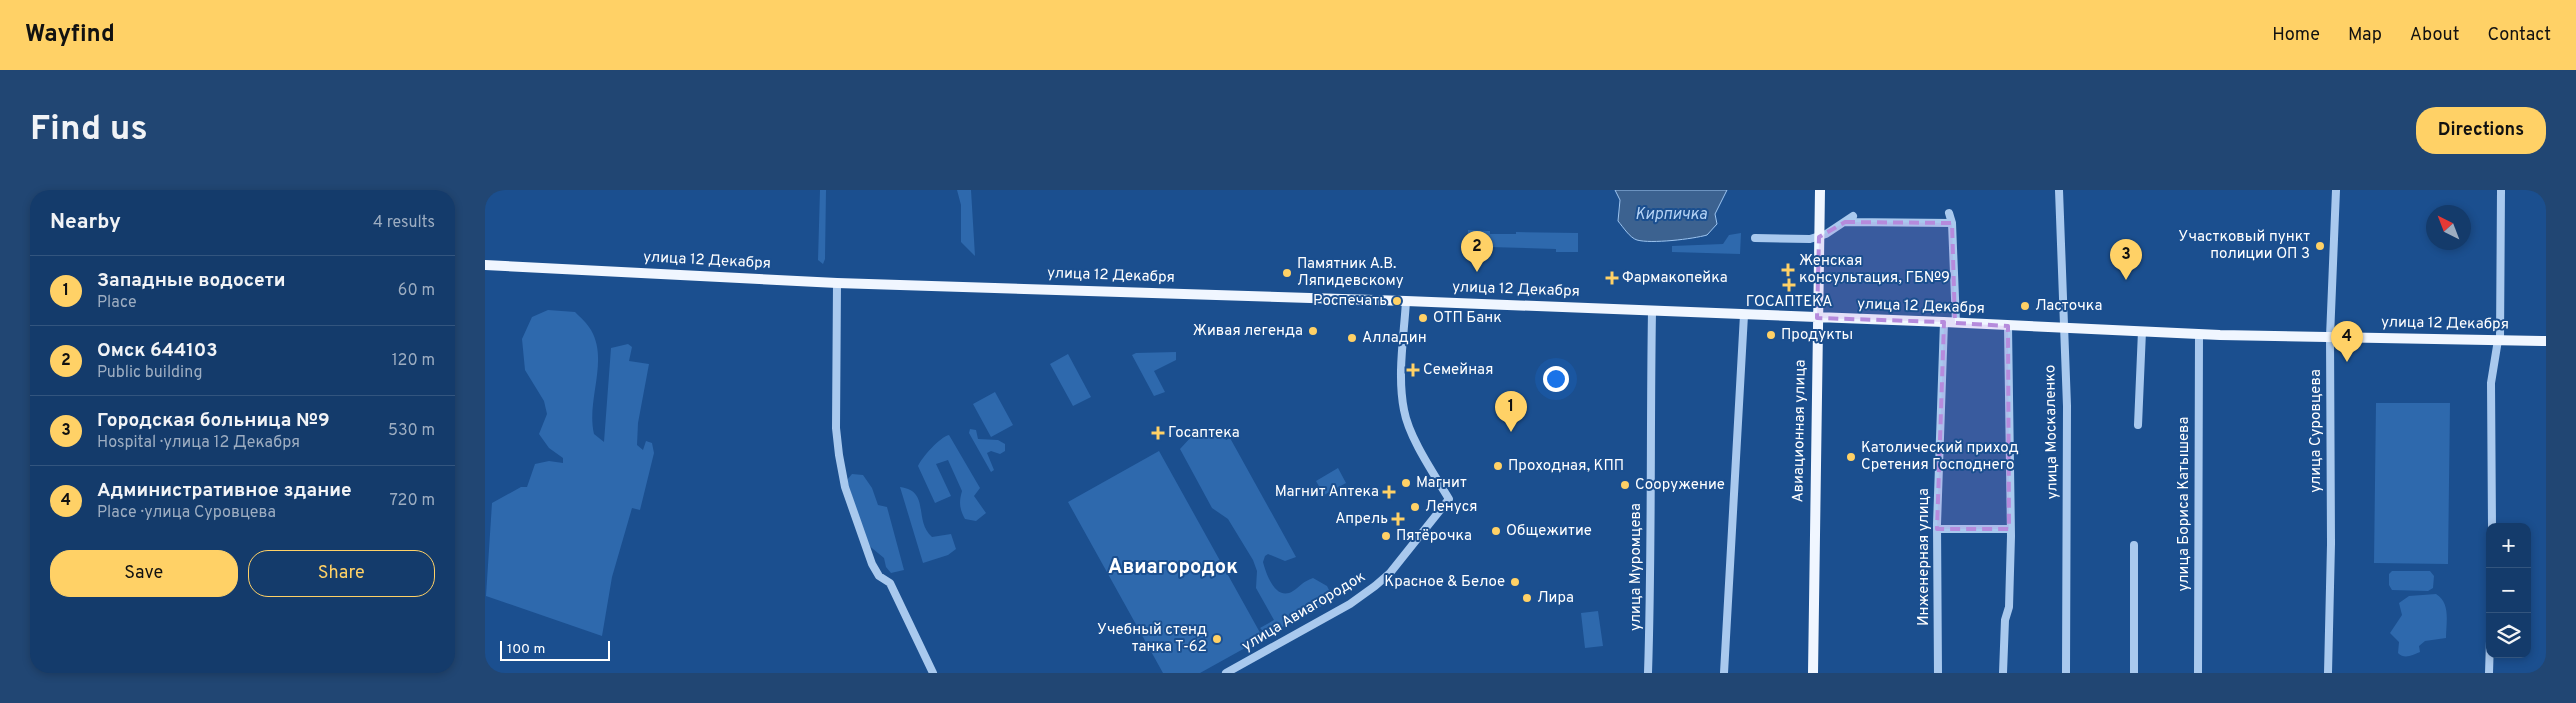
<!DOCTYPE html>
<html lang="en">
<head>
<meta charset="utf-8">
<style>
  :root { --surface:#143b6b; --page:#214673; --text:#f1f3f6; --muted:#9dadc1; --line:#33557e; --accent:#ffd166 }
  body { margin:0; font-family:Overpass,sans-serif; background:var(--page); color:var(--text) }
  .controls { position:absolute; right:15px; bottom:15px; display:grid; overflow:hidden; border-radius:10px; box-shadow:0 2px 8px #0003 }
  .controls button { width:45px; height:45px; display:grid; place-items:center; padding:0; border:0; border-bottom:1px solid var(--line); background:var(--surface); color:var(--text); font:25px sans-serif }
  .compass { position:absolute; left:1941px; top:15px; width:45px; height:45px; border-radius:50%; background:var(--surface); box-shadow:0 2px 8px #0003; rotate:318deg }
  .scale { position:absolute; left:15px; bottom:12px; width:110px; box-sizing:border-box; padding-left:5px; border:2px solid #fff; border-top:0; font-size:14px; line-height:18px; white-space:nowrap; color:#fff; -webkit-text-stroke:4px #1b4f8f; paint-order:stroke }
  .you { position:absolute; left:1070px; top:188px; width:18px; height:18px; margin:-12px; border:4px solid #fff; border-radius:50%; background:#1a73e8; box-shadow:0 0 0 8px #1a73e833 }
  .badge { display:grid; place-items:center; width:32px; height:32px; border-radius:50%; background:var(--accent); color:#111; font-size:16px; font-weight:700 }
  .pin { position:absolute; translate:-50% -41px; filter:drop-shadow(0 1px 2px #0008) }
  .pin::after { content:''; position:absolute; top:26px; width:18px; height:15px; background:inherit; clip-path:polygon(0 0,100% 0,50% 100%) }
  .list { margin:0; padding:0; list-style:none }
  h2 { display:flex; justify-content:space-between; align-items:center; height:65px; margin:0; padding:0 20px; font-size:21px }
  h2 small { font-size:16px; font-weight:400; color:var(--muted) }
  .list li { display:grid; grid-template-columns:32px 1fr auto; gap:15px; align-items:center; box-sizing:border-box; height:70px; padding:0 20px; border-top:1px solid var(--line) }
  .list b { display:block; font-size:19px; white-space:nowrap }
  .list p { margin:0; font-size:16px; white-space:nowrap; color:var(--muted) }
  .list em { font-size:16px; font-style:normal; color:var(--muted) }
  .actions { display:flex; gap:10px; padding:15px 20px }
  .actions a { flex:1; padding:11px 0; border:1px solid var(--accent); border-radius:20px; text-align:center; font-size:18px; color:var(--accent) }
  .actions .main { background:var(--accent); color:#111 }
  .icon { flex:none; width:28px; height:28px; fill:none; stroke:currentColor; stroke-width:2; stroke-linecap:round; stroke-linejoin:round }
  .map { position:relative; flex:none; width:2061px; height:483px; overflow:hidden; border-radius:20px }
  header { display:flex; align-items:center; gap:30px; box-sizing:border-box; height:70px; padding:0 25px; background:var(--accent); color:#111 }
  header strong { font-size:24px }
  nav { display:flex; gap:28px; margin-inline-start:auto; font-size:18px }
  .intro { display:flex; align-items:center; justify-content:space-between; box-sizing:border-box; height:120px; padding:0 30px }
  h1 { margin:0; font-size:35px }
  .button { padding:12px 22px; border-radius:20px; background:var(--accent); color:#111; font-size:18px; font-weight:700 }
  main { display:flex; gap:30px; padding:0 30px }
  aside { flex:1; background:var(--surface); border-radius:20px; box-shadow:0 2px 8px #0003 }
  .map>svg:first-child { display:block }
</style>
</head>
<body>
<header>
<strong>Wayfind</strong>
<nav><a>Home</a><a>Map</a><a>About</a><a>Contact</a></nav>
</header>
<div class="intro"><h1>Find us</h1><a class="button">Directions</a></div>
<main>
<aside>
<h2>Nearby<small>4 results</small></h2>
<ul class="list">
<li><span class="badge">1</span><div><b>Западные водосети</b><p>Place</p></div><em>60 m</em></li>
<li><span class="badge">2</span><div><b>Омск 644103</b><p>Public building</p></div><em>120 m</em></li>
<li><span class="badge">3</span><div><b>Городская больница №9</b><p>Hospital · улица 12 Декабря</p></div><em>530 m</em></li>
<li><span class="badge">4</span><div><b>Административное здание</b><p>Place · улица Суровцева</p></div><em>720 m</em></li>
</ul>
<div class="actions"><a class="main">Save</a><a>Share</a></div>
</aside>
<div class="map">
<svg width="2061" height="483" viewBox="0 0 2061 483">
  <rect width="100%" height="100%" fill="#1b4f8f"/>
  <path fill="#2e69ad" d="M335,0h6l-1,69 -2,5 -5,-4z
    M472,0h14l4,66 -14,-14v-37z
    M983,40l22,1v3h26v-2l62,1v19h-22v-3l-67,-2 -1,3 -21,-1z
    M1256,43l-1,21 -68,-2v-6l51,-2 6,-9z
    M63,120l27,2c5,5 12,11 16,18 18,31 -5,70 3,104l10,8 7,-94 17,-4 4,3 -3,14 20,3 -11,59 -1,22 6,5 3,-9 6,2 2,10 -14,57 -8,-2 -20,69 -10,59 -116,-40 6,-93 29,-16h6l8,-23 14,-3 14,2v-5l-14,-10 -10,-14 8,-20 -3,-13 -19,-31 -3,-31 10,-22z
    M691,162v8l-22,11 11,21 -11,4 -22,-41 4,-2z
    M583,164l23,43 -18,9 -23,-42z
    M510,202l18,33 -22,12 -18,-33z
    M1891,213h74l-2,161 -74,-1z
    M485,239l6,1 2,9 20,1 7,4v7l-5,3 -9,-3 -4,2 7,17 -3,2 -22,-39z
    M721,241l16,3 4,6 4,-2 66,119 -11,4 -17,-7 -3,2 -2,6c3,12 13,40 30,29 9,-6 9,-9 20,-13l14,8 5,10 -1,5 -64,34 -7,-7 14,-8 -18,-32 1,-17 -4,-11 -25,-41 -16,-11 -32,-59 12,-13z
    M464,245l31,53 -6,8 12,17 -10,8 -11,-2c-6,-11 -6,-17 -3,-28l-14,-31 -12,4 15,32 -16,7 -17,-37c4,-9 22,-29 31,-31z
    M674,261l104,187 -63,35h-37l-95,-171z
    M853,278l8,15 -22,12 -8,-14z
    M367,284l11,1 9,13 6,17 9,2 17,63 -13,3 -5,-6 -2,-9 -17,-14 -20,-64z
    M415,297c31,4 13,33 32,50l19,-3 5,15 -8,6 -25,8z
    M1907,381h38l4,5 -1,12 -5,3 -36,-1 -3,-5v-11z
    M1951,404c15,9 10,28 10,44l-21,3 -6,5 1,6c-8,3 -15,8 -22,1l1,-11 -9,-9 12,-18 -3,-12 10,-7z
    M1113,421l5,35 -18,2 -4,-35z"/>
  <path fill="#3c6290" stroke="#9cc4f0" d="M1130,0h112l-12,24 2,10 -10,11c-14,4 -56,9 -70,5 -7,-2 -14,-13 -19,-19l2,-21z"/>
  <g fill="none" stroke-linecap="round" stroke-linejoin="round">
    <path stroke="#a9c9ee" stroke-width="8" d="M1574,0l8,216 -1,267
      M1464,23l3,10 4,100
      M1360,32l107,1
      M1270,48l55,1 16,-5 27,-18
      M352,93l-1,145 3,27 6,32 27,77 7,12 11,7 43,90
      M2015,150l1,-150
      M1653,235l4,-94
      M2007,337l-1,-144 7,-43
      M1452,339h72
      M741,483l124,-69 25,-18 15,-13 59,-74c-15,-25 -40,-61 -45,-89 -7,-35 0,-74 2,-109
      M1163,483c4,-121 2,-241 4,-362
      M1239,483l20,-358
      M1453,483l-1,-149 7,-202
      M1518,483l2,-53 4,-13 2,-71 -3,-210
      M1649,483v-128
      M1713,483l1,-338
      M1843,483l3,-129 -1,-207 6,-147
      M2004,483l1,-32"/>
    <path stroke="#f0f6ff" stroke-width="10" d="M0,75l352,18 569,18 538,21 276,13 326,6
      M1328,483l7,-483"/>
  </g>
  <path fill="#b68bdc" fill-opacity="0.2" stroke="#b68bdc" stroke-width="4" stroke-dasharray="10 6" stroke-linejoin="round" d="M1360,32l107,1 3,100 53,3 1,203h-72l7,-207 -127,-4 2,-81z"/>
  <g fill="#ffd166" stroke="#1b4f8f" stroke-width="2">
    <circle cx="1835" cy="56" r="5"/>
    <path d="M1300.5 72.5h5v5h5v5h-5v5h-5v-5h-5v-5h5z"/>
    <circle cx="802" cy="83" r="5"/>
    <path d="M1124.5 80.5h5v5h5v5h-5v5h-5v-5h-5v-5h5z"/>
    <path d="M1301.5 87.5h5v5h5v5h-5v5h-5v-5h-5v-5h5z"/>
    <circle cx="912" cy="111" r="5"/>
    <circle cx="1540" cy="116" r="5"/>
    <circle cx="938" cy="128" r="5"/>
    <circle cx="828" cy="141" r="5"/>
    <circle cx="1286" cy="145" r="5"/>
    <circle cx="867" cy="148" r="5"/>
    <path d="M925.5 172.5h5v5h5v5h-5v5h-5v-5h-5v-5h5z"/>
    <path d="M670.5 235.5h5v5h5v5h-5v5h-5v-5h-5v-5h5z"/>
    <circle cx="1366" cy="267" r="5"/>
    <circle cx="1013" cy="276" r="5"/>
    <circle cx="921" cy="293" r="5"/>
    <circle cx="1140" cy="295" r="5"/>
    <path d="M901.5 294.5h5v5h5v5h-5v5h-5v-5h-5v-5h5z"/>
    <circle cx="930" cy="317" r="5"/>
    <path d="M910.5 321.5h5v5h5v5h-5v5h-5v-5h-5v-5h5z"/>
    <circle cx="1011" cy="341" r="5"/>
    <circle cx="901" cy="346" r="5"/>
    <circle cx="1030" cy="392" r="5"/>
    <circle cx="1042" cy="408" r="5"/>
    <circle cx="732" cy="449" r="5"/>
  </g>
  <g text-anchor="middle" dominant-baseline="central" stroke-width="4" stroke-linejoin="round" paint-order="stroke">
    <g font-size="15" fill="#fff" stroke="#1b4f8f" text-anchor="start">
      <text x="1825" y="47" text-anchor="end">Участковый пункт<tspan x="1825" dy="17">полиции ОП 3</tspan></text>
      <text x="1314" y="71">Женская<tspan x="1314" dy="17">консультация, ГБ№9</tspan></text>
      <text x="812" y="74">Памятник А.В.<tspan x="812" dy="17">Ляпидевскому</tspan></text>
      <text x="1137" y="88">Фармакопейка</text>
      <text x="902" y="111" text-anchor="end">Роспечать</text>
      <text x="1304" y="112" text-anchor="middle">ГОСАПТЕКА</text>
      <text x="1550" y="116">Ласточка</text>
      <text x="948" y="128">ОТП Банк</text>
      <text x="818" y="141" text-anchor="end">Живая легенда</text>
      <text x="1296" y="145">Продукты</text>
      <text x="877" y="148">Алладин</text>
      <text x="938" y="180">Семейная</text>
      <text x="683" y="243">Госаптека</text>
      <text x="1376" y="258">Католический приход<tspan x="1376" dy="17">Сретения Господнего</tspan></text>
      <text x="1023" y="276">Проходная, КПП</text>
      <text x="931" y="293">Магнит</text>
      <text x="1150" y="295">Сооружение</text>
      <text x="894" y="302" text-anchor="end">Магнит Аптека</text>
      <text x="940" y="317">Ленуся</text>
      <text x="903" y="329" text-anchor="end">Апрель</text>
      <text x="1021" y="341">Общежитие</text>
      <text x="911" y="346">Пятёрочка</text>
      <text x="1020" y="392" text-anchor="end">Красное &amp; Белое</text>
      <text x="1052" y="408">Лира</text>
      <text x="722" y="440" text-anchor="end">Учебный стенд<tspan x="722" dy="17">танка Т-62</tspan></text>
    </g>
    <g font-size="15" fill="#fff" stroke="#1b4f8f">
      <text transform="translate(222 71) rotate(3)">улица 12 Декабря</text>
      <text transform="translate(626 86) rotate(2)">улица 12 Декабря</text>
      <text transform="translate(1031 100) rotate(2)">улица 12 Декабря</text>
      <text transform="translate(1436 117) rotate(2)">улица 12 Декабря</text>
      <text transform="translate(1960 134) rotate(1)">улица 12 Декабря</text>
      <text transform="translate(1315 241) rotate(-89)">Авиационная улица</text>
      <text transform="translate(1831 241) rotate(-90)">улица Суровцева</text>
      <text transform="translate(1567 242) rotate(-91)">улица Москаленко</text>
      <text transform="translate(1699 314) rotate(-90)">улица Бориса Катышева</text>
      <text transform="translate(1439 367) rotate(-90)">Инженерная улица</text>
      <text transform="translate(1151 377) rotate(-90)">улица Муромцева</text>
      <text transform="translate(819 422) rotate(-31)">улица Авиагородок</text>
    </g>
    <g font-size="16" font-style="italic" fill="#b5d3f5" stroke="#1b4f8f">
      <text x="1186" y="25">Кирпичка</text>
    </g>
    <g font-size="20" font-weight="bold" fill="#fff" stroke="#1b4f8f">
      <text x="688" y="378">Авиагородок</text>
    </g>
  </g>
</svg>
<div class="controls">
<button>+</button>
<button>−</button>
<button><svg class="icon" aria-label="layers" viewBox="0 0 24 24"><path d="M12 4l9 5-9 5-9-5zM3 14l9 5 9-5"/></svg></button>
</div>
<svg class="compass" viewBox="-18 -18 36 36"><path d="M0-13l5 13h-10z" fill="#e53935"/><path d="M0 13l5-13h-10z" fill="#9dadc1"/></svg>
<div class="scale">100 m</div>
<div class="you"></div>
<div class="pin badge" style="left:1026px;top:242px">1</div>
<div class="pin badge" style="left:992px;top:82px">2</div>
<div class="pin badge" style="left:1641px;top:90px">3</div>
<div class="pin badge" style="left:1862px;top:172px">4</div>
</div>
</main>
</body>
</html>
